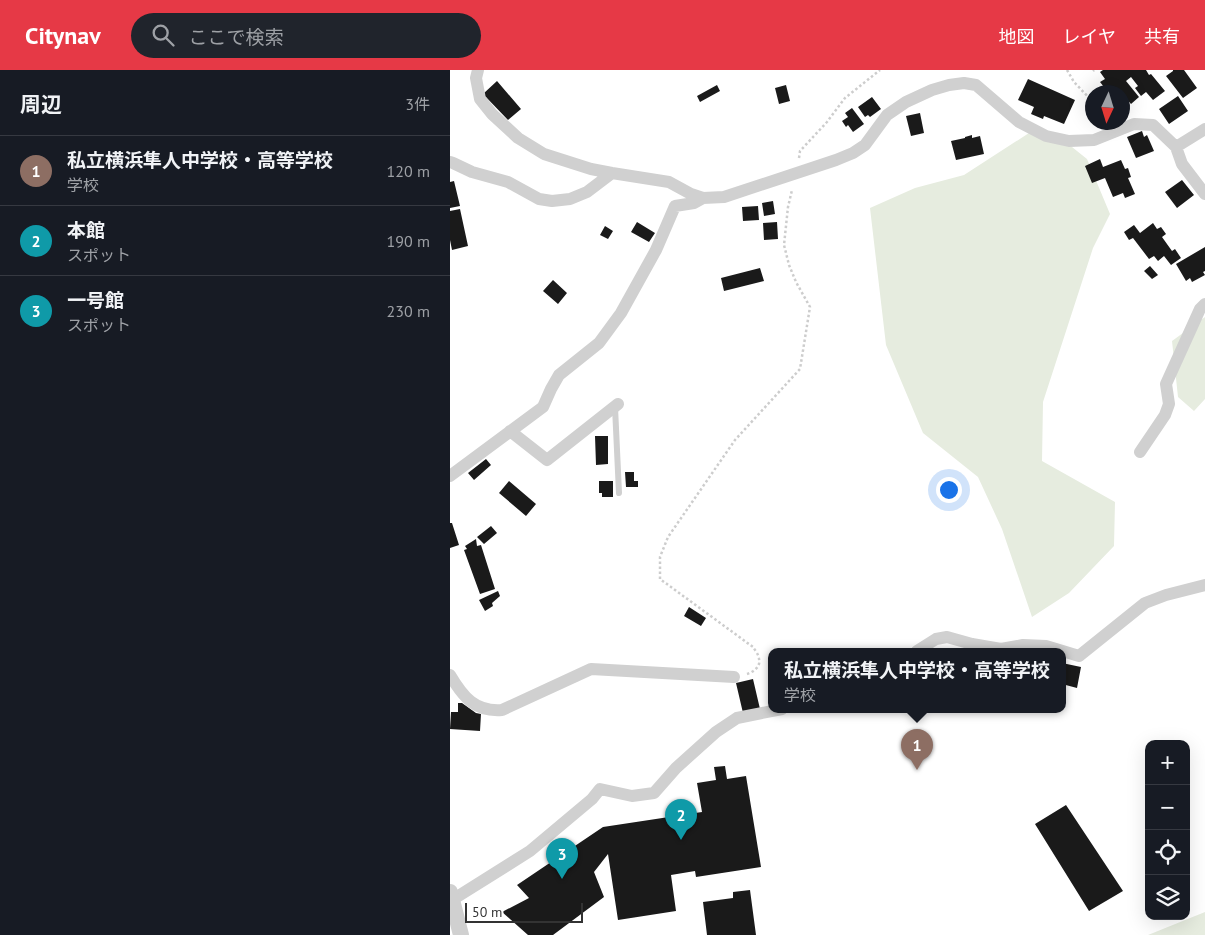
<!DOCTYPE html>
<html lang="ja">
<head>
<meta charset="utf-8">
<style>
  :root { --surface:#171b24; --page:#20242c; --text:#f1f3f6; --muted:#9ea1a6; --line:#363941; --accent:#e63946 }
  body { margin:0; font-family:"PT Sans","Noto Sans JP",sans-serif; background:var(--page); color:var(--text) }
  .controls { position:absolute; right:15px; bottom:15px; display:grid; overflow:hidden; border-radius:10px; box-shadow:0 5px 20px #0002 }
  .controls button { width:45px; height:45px; display:grid; place-items:center; padding:0; border:0; border-bottom:1px solid var(--line); background:var(--surface); color:var(--text); font:25px sans-serif }
  .compass { position:absolute; left:635px; top:15px; width:45px; height:45px; border-radius:50%; background:var(--surface); box-shadow:0 5px 20px #0002; rotate:184deg }
  .scale { position:absolute; left:15px; bottom:12px; width:118px; box-sizing:border-box; padding-left:5px; border:2px solid #333; border-top:0; font-size:14px; line-height:18px; white-space:nowrap; color:#333; -webkit-text-stroke:4px #fff; paint-order:stroke }
  .you { position:absolute; left:498px; top:419px; width:18px; height:18px; margin:-12px; border:4px solid #fff; border-radius:50%; background:#1a73e8; box-shadow:0 0 0 8px #1a73e833 }
  .badge { display:grid; place-items:center; width:32px; height:32px; border-radius:50%; background:var(--accent); color:#fff; font-size:16px; font-weight:700 }
  .pin { position:absolute; translate:-50% -41px; filter:drop-shadow(0 1px 2px #0008) }
  .pin::after { content:''; position:absolute; top:26px; width:18px; height:15px; background:inherit; clip-path:polygon(0 0,100% 0,50% 100%) }
  .popup { position:absolute; left:318px; top:578px; width:298px; height:65px; box-sizing:border-box; display:grid; place-content:center; border-radius:10px; background:var(--surface); filter:drop-shadow(0 1px 4px #0005); font-size:16px; white-space:nowrap; color:var(--muted) }
  .popup b { font-size:19px; color:var(--text) }
  .popup::after { content:''; position:absolute; left:50%; top:100%; margin-left:-10px; border:10px solid transparent; border-top-color:var(--surface) }
  .list { margin:0; padding:0; list-style:none }
  h2 { display:flex; justify-content:space-between; align-items:center; height:65px; margin:0; padding:0 20px; font-size:21px }
  h2 small { font-size:16px; font-weight:400; color:var(--muted) }
  .list li { display:grid; grid-template-columns:32px 1fr auto; gap:15px; align-items:center; box-sizing:border-box; height:70px; padding:0 20px; border-top:1px solid var(--line) }
  .list b { display:block; font-size:19px; white-space:nowrap }
  .list p { margin:0; font-size:16px; white-space:nowrap; color:var(--muted) }
  .list em { font-size:16px; font-style:normal; color:var(--muted) }
  .icon { flex:none; width:28px; height:28px; fill:none; stroke:currentColor; stroke-width:2; stroke-linecap:round; stroke-linejoin:round }
  .map { position:relative; flex:none; width:755px; height:865px; overflow:hidden }
  header { display:flex; align-items:center; gap:30px; box-sizing:border-box; height:70px; padding:0 25px; background:var(--accent); color:#fff }
  header strong { font-size:24px }
  nav { display:flex; gap:28px; margin-inline-start:auto; font-size:18px }
  .search { width:350px; height:45px; background:var(--page); display:flex; align-items:center; gap:12px; box-sizing:border-box; padding:0 18px; border-radius:28px; color:var(--muted); font-size:19px }
  main { display:flex }
  aside { flex:1; background:var(--surface) }
  .map>svg:first-child { display:block }
</style>
</head>
<body>
<header>
<strong>Citynav</strong>
<div class="search"><svg class="icon" aria-label="search" viewBox="0 0 24 24"><circle cx="10" cy="10" r="6"/><path d="M15 15l6 6"/></svg>ここで検索</div>
<nav><a>地図</a><a>レイヤ</a><a>共有</a></nav>
</header>
<main>
<aside>
<h2>周辺<small>3件</small></h2>
<ul class="list">
<li><span class="badge" style="background:#8d6e63">1</span><div><b>私立横浜隼人中学校・高等学校</b><p>学校</p></div><em>120 m</em></li>
<li><span class="badge" style="background:#0f9aa8">2</span><div><b>本館</b><p>スポット</p></div><em>190 m</em></li>
<li><span class="badge" style="background:#0f9aa8">3</span><div><b>一号館</b><p>スポット</p></div><em>230 m</em></li>
</ul>
</aside>
<div class="map">
<svg width="755" height="865" viewBox="0 0 755 865">
  <rect width="100%" height="100%" fill="#fff"/>
  <path fill="#e6ecdf" d="M579,63l43,14 15,12 23,55 -17,34 -50,154 -1,59 73,41 -1,44 -45,47 -37,24 -30,-88 -24,-52 -55,-44 -37,-88 -16,-137 45,-20 49,-13z
    M755,247v82l-11,12 -16,-14 -6,-56z
    M755,842v23h-57z"/>
  <path fill="#1a1a1a" d="M653,0h43l3,5 2,-1 14,17 -12,9 -7,-8 -5,4 -6,-8 3,-2 -7,-9 -5,4 13,16 -8,7 -11,-13 -2,1h-10l-8,-10 5,-3 -5,-7z
    M723,0h11l13,18 -14,10 -17,-22 7,-5z
    M578,9l47,21 -11,24 -20,-8 -1,3 -12,-5 3,-7 -16,-7z
    M47,11l24,28 -13,11 -25,-26z
    M267,15l3,6 -20,11 -3,-6z
    M336,15l4,16 -11,3 -4,-16z
    M728,26l10,15 -19,13 -10,-15z
    M422,27l9,12 -11,8 -2,-2 -3,2 -7,-10z
    M402,38l12,16 -11,8 -5,-7 -2,2 -4,-6 6,-4 -3,-4z
    M470,43l4,20 -13,3 -5,-20z
    M692,61l2,6 3,-2 7,16 -18,7 -9,-21z
    M522,65v3l8,-2 4,18 -28,6 -5,-19 14,-3v-1z
    M650,89l3,8 18,-7 4,9 3,-1 3,9 -3,1 7,16 -10,4 -2,-5 -10,4 -8,-19 -13,5 -7,-17z
    M732,110l12,15 -17,13 -12,-16z
    M4,111l6,25 -10,2v-26z
    M323,131l2,13 -11,2 -2,-13z
    M308,136l1,14 -16,1 -1,-14z
    M10,139l8,37 -16,4 -2,-10v-29z
    M187,152l18,11 -6,9 -18,-10z
    M327,152l1,17 -14,1 -1,-17z
    M703,153l4,6 4,-2 5,7 -4,3 10,14 3,-2 6,9 -10,7 -7,-9 -6,5 -4,-5 -5,3 -16,-21 -4,2 -5,-8 10,-7 6,8z
    M155,156l8,5 -5,8 -8,-4z
    M755,177v24l-2,1 2,3 -13,7 -2,-4 -4,3 -10,-17z
    M700,196l8,9 -6,4 -8,-8z
    M310,198l4,13 -40,10 -3,-13z
    M103,210l14,13 -9,11 -15,-13z
    M145,366h13v28l-12,1z
    M36,389l5,6 -17,15 -6,-7z
    M175,402h9v9h4v6h-12z
    M59,411l27,23 -10,12 -27,-23z
    M149,411h14v16h-11v-4h-3z
    M0,453h2l7,22 -9,3z
    M41,456l6,7 -13,11 -7,-7z
    M26,469l1,7 4,-1 14,44 -15,5 -16,-44 3,-1 -2,-3z
    M48,521l2,5 -8,7 1,3 -8,5 -6,-11z
    M239,537l17,11 -5,8 -17,-10z
    M612,593l19,4 -4,21 -15,-4z
    M303,609l7,30 -17,4 -7,-30z
    M8,633h4l14,10 5,1 -1,17 -30,-2 1,-17h7z
    M275,696l2,13 19,-3 15,91 -65,10 -1,-6 -24,4 5,36 -58,9 -10,-66 -14,18 10,25 -51,38h-25l-26,-23 27,-14 -12,-13 86,-58 99,-15 -5,-29 19,-3 -2,-13z
    M616,735l57,86 -34,20 -54,-87z
    M300,820l6,45h-49l-4,-33 30,-4v-6z"/>
  <g fill="none" stroke-linecap="round" stroke-linejoin="round">
    <path stroke="#cdcdcd" stroke-width="2.5" stroke-dasharray="2.5 2.5" stroke-linecap="butt" d="M617,0l7,12 18,19
      M643,1l1,-1
      M349,88l1,-7 27,-29 18,-24 35,-28
      M297,604c6,-2 14,-7 12,-15 0,-4 -4,-9 -6,-12l-93,-68v-22l8,-20 67,-97 65,-71 10,-62 -14,-25 -7,-17 -5,-20 4,-38 4,-17"/>
    <path stroke="#d0d0d0" stroke-width="6" d="M165,337l4,86"/>
    <path stroke="#d0d0d0" stroke-width="12" d="M28,0l-2,8 4,21 12,15 26,24 26,16 47,15 21,4 57,9 22,12 12,4 21,-1 112,-37 17,-7 12,-8 22,-30 19,-13 26,-12 17,-5 15,-2 12,2 43,37 27,14 23,5 25,-1 40,-16 19,1 23,22 29,-18
      M726,77l6,17 23,30
      M0,92l3,1 19,9 36,10 31,17 13,2 18,-2 17,-7 25,-19
      M60,361l37,29 71,-56
      M690,382l25,-37 4,-11 -3,-20 34,-75 5,-5
      M0,406l93,-69 8,-18 8,-14 40,-32 22,-30 35,-63 19,-44 19,-3 9,-5
      M467,581l19,-12 11,-2 25,7 29,5 22,-4 23,1 33,10 66,-53 21,-8 39,-10
      M0,605c13,22 25,37 52,35l89,-41 143,8
      M2,830l78,-49 62,-52 8,-10 32,7 22,-3 22,-25 40,-36 21,-14 45,-9"/>
    <path stroke="#d0d0d0" stroke-width="16" d="M0,822l11,43"/>
  </g>
</svg>
<div class="controls">
<button>+</button>
<button>−</button>
<button><svg class="icon" aria-label="locate" viewBox="0 0 24 24"><circle cx="12" cy="12" r="6"/><path d="M12 2v4M12 18v4M2 12h4M18 12h4"/></svg></button>
<button><svg class="icon" aria-label="layers" viewBox="0 0 24 24"><path d="M12 4l9 5-9 5-9-5zM3 14l9 5 9-5"/></svg></button>
</div>
<svg class="compass" viewBox="-18 -18 36 36"><path d="M0-13l5 13h-10z" fill="#e53935"/><path d="M0 13l5-13h-10z" fill="#9ea1a6"/></svg>
<div class="scale">50 m</div>
<div class="you"></div>
<div class="pin badge" style="left:467px;top:700px;background:#8d6e63">1</div>
<div class="popup"><b>私立横浜隼人中学校・高等学校</b>学校</div>
<div class="pin badge" style="left:231px;top:770px;background:#0f9aa8">2</div>
<div class="pin badge" style="left:112px;top:809px;background:#0f9aa8">3</div>
</div>
</main>
</body>
</html>
